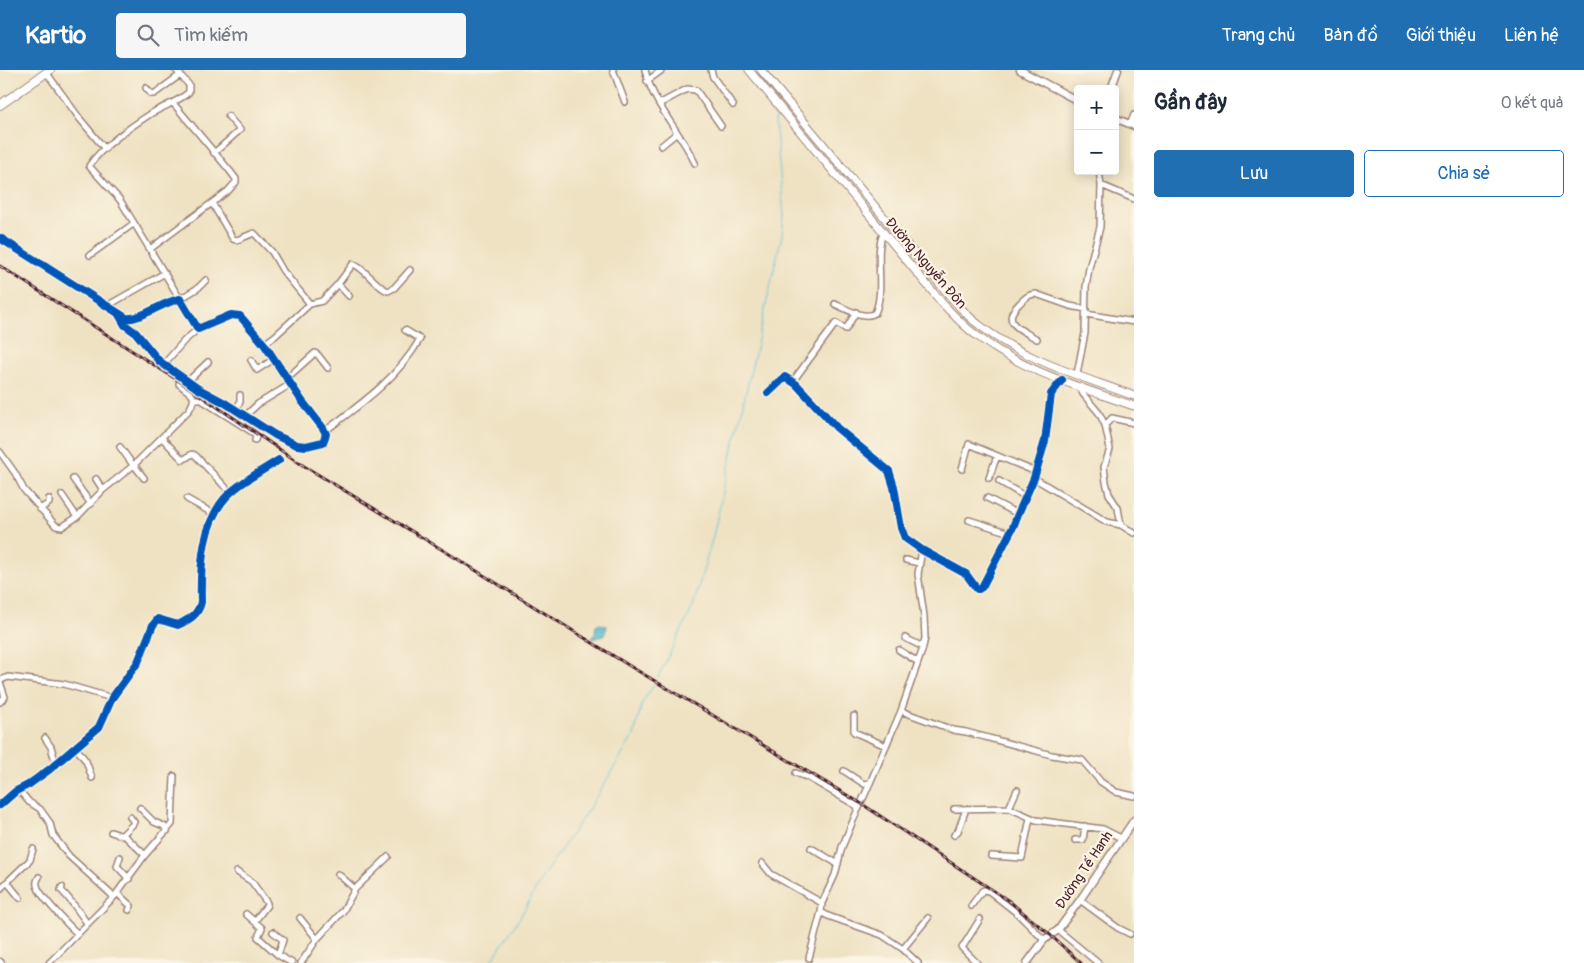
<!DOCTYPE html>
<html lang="vi">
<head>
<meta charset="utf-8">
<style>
  :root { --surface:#fff; --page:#f6f6f7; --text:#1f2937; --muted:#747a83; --line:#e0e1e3; --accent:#1f6fb2 }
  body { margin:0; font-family:Pangolin,sans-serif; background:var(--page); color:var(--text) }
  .controls { position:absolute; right:15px; top:15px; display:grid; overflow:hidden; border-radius:5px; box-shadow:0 2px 12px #0003 }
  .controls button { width:45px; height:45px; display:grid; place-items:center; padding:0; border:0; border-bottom:1px solid var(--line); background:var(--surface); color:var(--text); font:25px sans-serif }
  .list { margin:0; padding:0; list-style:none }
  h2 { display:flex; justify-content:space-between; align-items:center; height:65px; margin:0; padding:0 20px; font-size:21px }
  h2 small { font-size:16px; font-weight:400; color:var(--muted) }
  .actions { display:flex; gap:10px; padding:15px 20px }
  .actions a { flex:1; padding:11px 0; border:1px solid var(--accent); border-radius:5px; text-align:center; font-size:18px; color:var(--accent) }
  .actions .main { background:var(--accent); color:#fff }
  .icon { flex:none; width:28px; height:28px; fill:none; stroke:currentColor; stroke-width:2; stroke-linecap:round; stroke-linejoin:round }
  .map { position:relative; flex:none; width:1134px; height:893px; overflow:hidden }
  header { display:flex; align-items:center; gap:30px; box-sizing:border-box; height:70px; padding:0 25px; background:var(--accent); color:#fff }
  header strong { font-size:24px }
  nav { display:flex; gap:28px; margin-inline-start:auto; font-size:18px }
  .search { width:350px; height:45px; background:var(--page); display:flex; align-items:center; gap:12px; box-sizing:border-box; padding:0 18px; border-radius:5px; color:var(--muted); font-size:19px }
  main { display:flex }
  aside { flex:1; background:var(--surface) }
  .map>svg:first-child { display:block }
</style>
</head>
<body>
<header>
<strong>Kartio</strong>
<div class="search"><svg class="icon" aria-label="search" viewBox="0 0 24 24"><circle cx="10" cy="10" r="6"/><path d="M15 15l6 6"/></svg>Tìm kiếm</div>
<nav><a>Trang chủ</a><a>Bản đồ</a><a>Giới thiệu</a><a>Liên hệ</a></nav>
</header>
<main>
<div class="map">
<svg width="1134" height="893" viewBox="0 0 1134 893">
  <rect width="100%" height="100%" fill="#fcf5e5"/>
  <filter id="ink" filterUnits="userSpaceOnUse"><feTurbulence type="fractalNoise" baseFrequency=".02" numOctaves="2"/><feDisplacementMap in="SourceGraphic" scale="10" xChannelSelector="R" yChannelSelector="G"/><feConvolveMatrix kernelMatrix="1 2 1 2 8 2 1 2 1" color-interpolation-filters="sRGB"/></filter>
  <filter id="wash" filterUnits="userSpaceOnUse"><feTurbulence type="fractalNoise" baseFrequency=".0096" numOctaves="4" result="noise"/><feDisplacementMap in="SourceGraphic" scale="20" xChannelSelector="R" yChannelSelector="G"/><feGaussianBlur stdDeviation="1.12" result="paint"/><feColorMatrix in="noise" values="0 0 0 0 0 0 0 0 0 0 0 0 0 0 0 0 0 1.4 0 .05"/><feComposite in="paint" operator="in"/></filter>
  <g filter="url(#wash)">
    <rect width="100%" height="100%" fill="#efe2c3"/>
    <path fill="#56bfd3" stroke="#506f7f" d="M600,554l7,2 -3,10 -12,3 3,-6 1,-7z"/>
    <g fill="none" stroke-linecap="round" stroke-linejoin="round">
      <path stroke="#56bfd3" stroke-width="1" d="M658,607l35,-70 20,-71 69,-301 2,-19 -10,-106
        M490,893l31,-47 22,-40 47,-69 44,-72 8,-32 12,-18"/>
    </g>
  </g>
  <g filter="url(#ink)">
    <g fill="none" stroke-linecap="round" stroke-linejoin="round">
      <defs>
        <path id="minor" d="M176,0l13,15v7c-11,10 -25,14 -37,21 -20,13 -50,33 -63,53l31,34 60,99 18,-11 8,-8
          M613,0l12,32
          M645,0c8,35 35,61 50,93
          M711,0l2,7 20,28
          M46,2l34,47 25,30
          M647,11l15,-11
          M146,18l5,6h3l26,-19
          M659,34l28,-15 9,1 25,36
          M1130,54l4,-9
          M661,76l16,-13
          M214,83l26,-23 -12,-14
          M1101,115l33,14
          M212,133l21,36 4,1 17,-7 18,19 11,19 27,33
          M0,168l126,80c16,2 37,-17 54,-19l18,30 33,-14 9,1 24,28 38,57 21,27 3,6 -3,8 -17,4 -9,-1 -22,-10 -50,-32 -28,-15 -38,-27 -23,-28 -11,-8 -7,-12
          M150,179l78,-58 8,-9v-3l-6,-8 -57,-68
          M90,185l43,-31
          M338,214l11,12
          M835,234c11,5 30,16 40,9 11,-24 -2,-62 9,-81
          M107,236l58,-33
          M1086,244l48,8
          M1037,269c-15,-9 -38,-16 -18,-35 5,-5 9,-10 17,-10l34,12 16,3
          M264,274l11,-8 35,-32 12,-3 16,-17 15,-20c12,4 22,22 35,27l6,-3 16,-18
          M251,290l6,10 17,-11
          M164,294l20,-23 14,-12
          M1077,304l8,-41 1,-46 3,-19 11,-41 1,-42 -2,-14
          M287,308l28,-25 3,2 10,13
          M188,311l20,-19
          M796,314v-7l40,-54 10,6 10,-17
          M1080,317l3,7 16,19 6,12 5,24 -6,18 2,15 3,12 9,14 3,17
          M768,323l17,-16 11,7 41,44 52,43 5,16 7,41 4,10 17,12 44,24 11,15h2l3,-2 31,-60 5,-13 16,-36 11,-37 6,-47 11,-14
          M194,329h6l55,35 1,3 -1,3
          M236,340l4,-8v-7
          M245,346l13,-12 33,-20
          M1105,355l7,-7 22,5
          M325,361c36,-27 72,-52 95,-92l-15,-9
          M162,368l21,22 9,-6 3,1 36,38
          M120,377l13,18
          M0,382l15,21 9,17 32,36 6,1 15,-10 26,-27 31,-25 55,-55c10,-16 1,-16 -10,-26l2,-9
          M134,395l10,13
          M962,399l7,-25 67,28
          M989,408l8,-22
          M1034,408l73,44 14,3 13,8
          M73,409l18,25
          M96,409l7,11
          M999,411l27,16
          M62,425l15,22
          M987,428l31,16
          M187,429l27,15
          M40,439l9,-6v-4
          M969,450l41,13
          M906,490l13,3
          M905,568l18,9
          M899,580l19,12
          M0,632l5,-5 -5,-15 1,-2 7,-3 56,7 48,14
          M901,641l52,19 13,2 86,23 30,5 19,22 15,10 18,4
          M854,646v16l32,14
          M45,668l6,9 5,17
          M76,678l10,13 6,17
          M844,701l20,13 6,-1 31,-72 21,-60 3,-13 -1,-22 -6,-42 4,-24
          M796,703l13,5 48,28 1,3 -16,38 -7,28 -13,28 -1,9 7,4 54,19 21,14 15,14
          M19,720l10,12 11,7 10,14 3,12 16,21 45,41
          M0,735l16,-14 12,-6 22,-16 49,-42 13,-29 26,-36 15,-37 5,-6 20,6c12,-6 20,-10 23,-23 -1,-36 1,-83 29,-109 14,-13 33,-23 49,-33
          M140,738l14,14 10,4 3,5
          M1009,738l8,-18
          M954,739l55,-1 27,12 67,9 18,9
          M858,740l12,-27
          M111,762l15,5 19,18
          M122,765l11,-11 1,-2 -4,-5
          M954,765l4,-4 8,-22
          M1075,770h8l2,-14
          M811,778l27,16
          M991,786l31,2 8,-40
          M120,787l-3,9 12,13
          M762,793l9,11 51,29
          M237,802l15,10 15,21v2l-12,16
          M338,804l17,15
          M39,807c-2,4 -3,4 -2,8 1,9 33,42 41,49
          M7,812l13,16
          M62,817l-1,3c11,11 17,21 26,33
          M0,819l30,-29 3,-11
          M117,823l14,13 -2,4
          M1080,830l38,28 12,6
          M971,836l11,-15 2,-1 5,1 28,22 27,27
          M246,844l16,14 -4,9 20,18 14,8
          M300,848l17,21
          M1058,860l40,33
          M273,862l10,8 -5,15
          M903,879l25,-31
          M809,888l12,-46
          M49,893l65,-66 31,-42 27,-31 2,-48
          M301,893l16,-24 26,-28 12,-22 33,-32
          M977,893l-15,-15 18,-29"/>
        <path id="tertiary" d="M1020,0l58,31
          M1111,19l7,-19
          M1115,48l19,8
          M0,892l1,1
          M1027,893l17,-23 14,-10 22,-30 54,-80"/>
        <path id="secondary" d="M749,0l193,233c11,11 21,23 34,32 46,36 104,52 158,71
          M761,0l188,225c9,10 18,21 29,29 45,36 103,52 156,72"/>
        <path id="primary" d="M0,35l50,-35"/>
      </defs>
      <use href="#minor" stroke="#9c8077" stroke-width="8"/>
      <use href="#tertiary" stroke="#9c8077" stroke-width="9"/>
      <use href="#secondary" stroke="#9c8077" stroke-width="9"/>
      <use href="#primary" stroke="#9c8077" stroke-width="10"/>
      <use href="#minor" stroke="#fff" stroke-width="5"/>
      <use href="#tertiary" stroke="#fff" stroke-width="6"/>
      <use href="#secondary" stroke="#fff" stroke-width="7"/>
      <use href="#primary" stroke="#fff" stroke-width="8"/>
      <defs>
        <path id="rail" d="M0,196l179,115 125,85 147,89 182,113 229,136 147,97 39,32 33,30"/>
      </defs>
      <use href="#rail" stroke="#4a1f2b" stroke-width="3"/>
      <use href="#rail" stroke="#fcf5e5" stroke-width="1" stroke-dasharray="4" stroke-linecap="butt"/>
      <defs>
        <path id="cycleway" d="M0,168l126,80c16,2 37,-17 54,-19l18,30 33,-14 9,1 24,28 38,57 21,27 3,6 -3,8 -17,4 -9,-1 -22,-10 -50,-32 -28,-15 -38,-27 -23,-28 -11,-8 -7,-12
          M768,323l17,-16 11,7 41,44 52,43 5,16 7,41 4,10 17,12 44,24 11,15h2l3,-2 31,-60 5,-13 16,-36 11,-37 6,-47 11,-14
          M0,735l16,-14 12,-6 22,-16 49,-42 13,-29 26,-36 15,-37 5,-6 20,6c12,-6 20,-10 23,-23 -1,-36 1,-83 29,-109 14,-13 33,-23 49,-33"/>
      </defs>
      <use href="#cycleway" stroke="#fcf5e5" stroke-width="11"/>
      <use href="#cycleway" stroke="#0057b8" stroke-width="8"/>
    </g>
  </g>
  <g text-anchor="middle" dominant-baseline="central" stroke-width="4.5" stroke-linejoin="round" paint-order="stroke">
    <g font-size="14" fill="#4a1f2b" stroke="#fcf5e5">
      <text transform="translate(926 193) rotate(49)">Đường Nguyễn Đôn</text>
      <text transform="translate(1084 800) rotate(-56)">Đường Tế Hanh</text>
    </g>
  </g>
</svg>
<div class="controls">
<button>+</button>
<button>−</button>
</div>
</div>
<aside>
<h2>Gần đây<small>0 kết quả</small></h2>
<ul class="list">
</ul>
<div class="actions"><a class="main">Lưu</a><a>Chia sẻ</a></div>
</aside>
</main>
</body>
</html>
